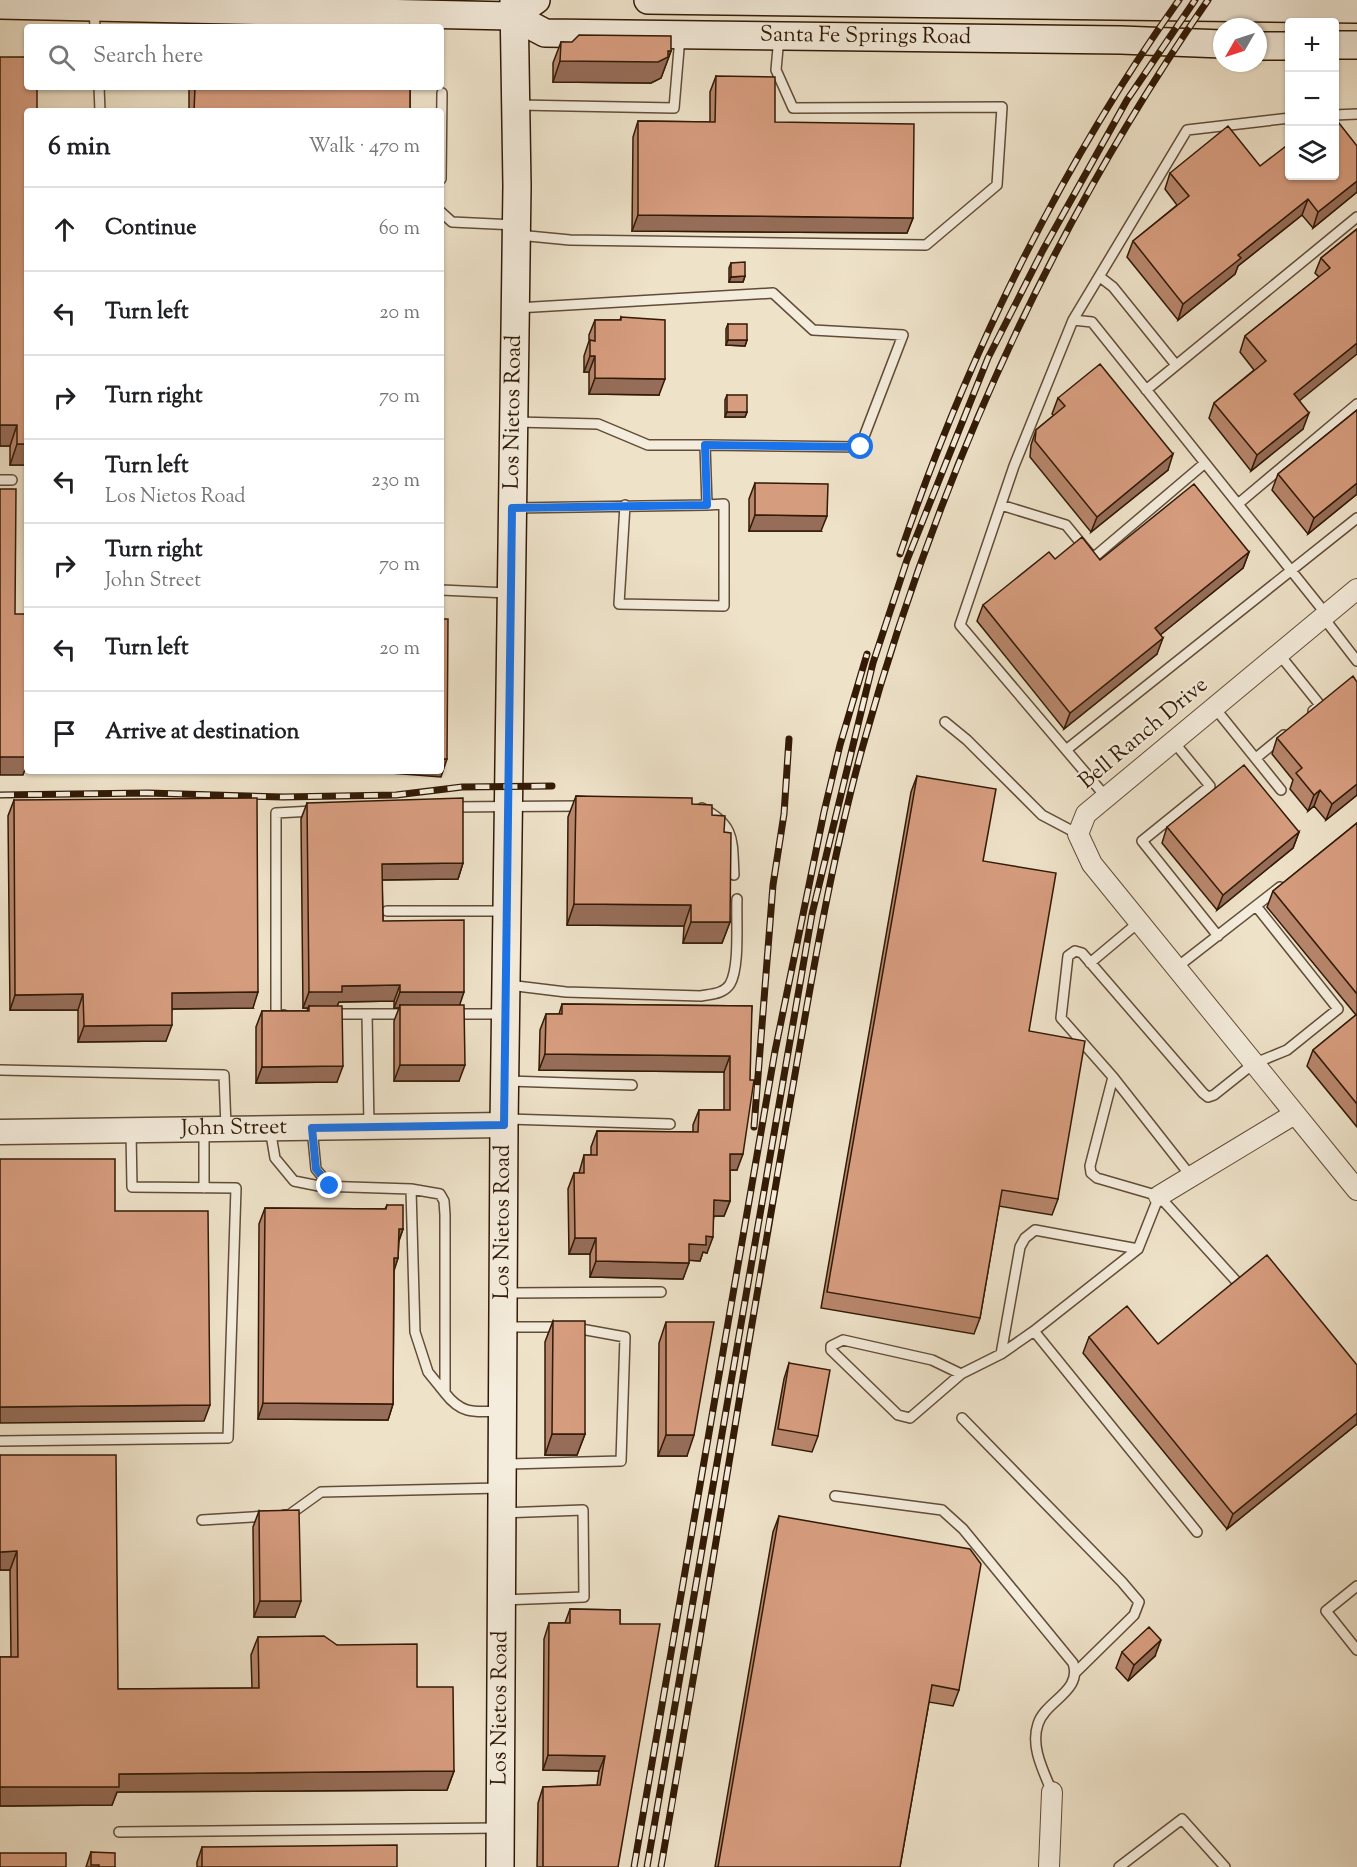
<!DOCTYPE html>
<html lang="en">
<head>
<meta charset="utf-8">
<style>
  :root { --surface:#fff; --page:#f2f2f2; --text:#202124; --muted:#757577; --line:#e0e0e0 }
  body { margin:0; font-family:"Sorts Mill Goudy",serif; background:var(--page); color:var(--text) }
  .controls { position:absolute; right:18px; top:18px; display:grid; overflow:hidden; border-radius:6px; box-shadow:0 2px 4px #0004 }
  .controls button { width:54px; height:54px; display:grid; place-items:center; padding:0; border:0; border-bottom:2px solid var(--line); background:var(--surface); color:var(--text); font:30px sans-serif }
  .compass { position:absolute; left:1213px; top:18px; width:54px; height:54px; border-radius:50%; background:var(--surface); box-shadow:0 2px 4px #0004; rotate:231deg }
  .stop { position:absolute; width:18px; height:18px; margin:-14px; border:4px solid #1a73e8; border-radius:50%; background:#fff }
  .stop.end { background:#1a73e8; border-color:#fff; box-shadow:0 2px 6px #0008 }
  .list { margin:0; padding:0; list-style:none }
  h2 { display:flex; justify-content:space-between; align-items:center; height:78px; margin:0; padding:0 24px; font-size:26px }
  h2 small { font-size:20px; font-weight:400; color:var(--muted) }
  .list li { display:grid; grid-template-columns:39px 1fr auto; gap:18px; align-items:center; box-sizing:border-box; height:84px; padding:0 24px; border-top:2px solid var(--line) }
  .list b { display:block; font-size:22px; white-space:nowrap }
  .list p { margin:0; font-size:20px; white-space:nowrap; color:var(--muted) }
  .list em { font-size:20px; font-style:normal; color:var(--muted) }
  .icon { flex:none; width:33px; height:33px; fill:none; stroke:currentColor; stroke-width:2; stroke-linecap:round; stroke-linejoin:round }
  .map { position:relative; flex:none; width:1357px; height:1867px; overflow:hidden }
  .search { position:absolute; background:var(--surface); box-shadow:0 2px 4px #0004; left:24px; top:24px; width:420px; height:66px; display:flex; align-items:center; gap:15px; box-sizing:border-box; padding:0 21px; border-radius:6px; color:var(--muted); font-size:22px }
  .panel { position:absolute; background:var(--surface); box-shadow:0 2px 4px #0004; left:24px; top:108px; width:420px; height:666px; border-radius:6px }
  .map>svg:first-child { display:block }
</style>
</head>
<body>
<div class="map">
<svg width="1357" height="1867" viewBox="0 0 1357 1867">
  <rect width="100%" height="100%" fill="#eee2c9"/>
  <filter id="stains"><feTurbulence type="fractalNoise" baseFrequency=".00333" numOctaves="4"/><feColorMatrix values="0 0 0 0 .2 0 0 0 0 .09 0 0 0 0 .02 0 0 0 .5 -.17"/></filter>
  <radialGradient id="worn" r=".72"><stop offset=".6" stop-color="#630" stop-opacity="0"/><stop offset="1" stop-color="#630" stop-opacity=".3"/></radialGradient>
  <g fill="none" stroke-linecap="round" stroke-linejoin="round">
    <defs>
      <path id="service" d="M94,9l1,18
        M99,87l1,24
        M519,105l155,3 6,-71
        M1334,115l23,-1
        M441,179l1,-86
        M441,212l11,10 61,3
        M518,235l52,5 356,5 71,-60 5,-78 -209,1 -17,-38 3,-33
        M1100,277l13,10 63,78
        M1073,320l114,-190 103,-12
        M1146,390l211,-173
        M516,422l82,2 50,21h57
        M0,480h12
        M1238,504l119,-100
        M625,505l-6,99 105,2v-102l-17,1
        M1001,505l65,20 27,33 112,-95
        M514,508l193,-3 -2,-60 155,2 43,-112 -90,-5 -40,-37 -256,15
        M441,590l67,3
        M1323,617l34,44
        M1279,654l41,51 -7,6
        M1214,707l67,83
        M945,722l22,18 75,75 36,19
        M1173,741l37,45 -68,55 76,95
        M1066,750l291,-232
        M1256,758l28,-23
        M1106,797l-146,-172 54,-159 59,-146 19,2 234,292
        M453,807l130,-1
        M702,808c34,17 30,33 32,67
        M387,911h117
        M1090,963l49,-41
        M1176,968l104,-81
        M508,985l58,7 135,4c10,-2 23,-2 29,-12 10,-17 6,-64 7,-85
        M331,1014h76
        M367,1014l2,112
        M454,1014h49
        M284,1015h-8v-202l37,-2
        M0,1070l224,5 2,52
        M1113,1077l77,98
        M507,1081l125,4
        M506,1119l164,5
        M312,1128l4,41 14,17
        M270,1129l5,29 19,23 25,5 92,3 29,5 4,7 1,14v178c17,22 30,19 55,18
        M204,1130v58
        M411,1189l4,143 13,40 17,21
        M1237,1282l-78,-86 -62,-18 -6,-5 -1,-7 23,-89 -52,-59 7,-62 7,-5 7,2 121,140 5,4 6,-2 39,-31 34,-14 51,-41 -82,-103
        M505,1293l156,-1
        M504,1327h66l55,10 -4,124 -116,3
        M1034,1331l163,201
        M1001,1354l19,-107 5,-9 10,-8 103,19
        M961,1374l-29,-14 -89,-20 -12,6v4l67,65 12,3 51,-44 40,-20 33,-23 104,-82 21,-53
        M962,1418l160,164 17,20 -5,13 -58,57
        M0,1441l228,-3 8,-250 -104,-1 -1,-55
        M835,1496l107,14 21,19 110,134c10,28 -28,38 -35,61 -8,23 6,48 14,68
        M503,1513l80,-3 1,87 -80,3
        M284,1515h5l32,-23 179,-4
        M202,1520l65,-4
        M1357,1586l-31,25 31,39
        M119,1832l379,-4
        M1119,1867l63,-48 43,48"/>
      <path id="minor" d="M1357,589l-271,225 -8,20 14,30 265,326
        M1159,1196l134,-81
        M1049,1867l3,-75"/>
      <g id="tertiary">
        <path id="s1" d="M0,1132l504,-7"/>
      </g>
      <g id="secondary">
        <path d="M648,0l709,9"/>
        <path id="s2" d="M0,5l513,11 32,17 576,7 101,4"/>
        <path d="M513,16l23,-16"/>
        <path d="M1334,45h23"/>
        <path d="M1258,46h32"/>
        <path id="s3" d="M500,1867l4,-742 13,-939 -3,-186"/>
      </g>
    </defs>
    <use href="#service" stroke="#614c37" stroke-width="12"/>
    <use href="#minor" stroke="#614c37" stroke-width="22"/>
    <use href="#tertiary" stroke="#614c37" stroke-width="27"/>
    <use href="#secondary" stroke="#321a06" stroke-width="30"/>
    <use href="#service" stroke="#f4ecdc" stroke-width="9"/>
    <use href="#minor" stroke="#f4ecdc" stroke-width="20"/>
    <use href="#tertiary" stroke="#f4ecdc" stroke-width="24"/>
    <use href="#secondary" stroke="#f4ecdc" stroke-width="27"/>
    <defs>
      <path id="rail" d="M900,554c66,-195 159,-386 279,-554
        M0,795l148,-2 135,4 113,-2 66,-8 90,-1
        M754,1127l19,-242 11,-71 5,-75
        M634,1867l141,-816 49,-239 16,-67 27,-91
        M647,1867l165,-953 61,-251 34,-103 81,-202 55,-108 84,-150 68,-100
        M661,1867c43,-243 80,-487 123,-730 23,-129 43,-261 78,-388 74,-267 188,-521 346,-749"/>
    </defs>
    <use href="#rail" stroke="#321a06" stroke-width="7"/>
    <use href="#rail" stroke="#f4ecdc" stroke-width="4.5" stroke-dasharray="14" stroke-linecap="butt"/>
  </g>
  <path fill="#b8866c" stroke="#321a06" stroke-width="1.5" d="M561,42l110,9 -10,27 -10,5 -98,-1v-19z
    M0,57l27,408h-17v-19h-10z
    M716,76l59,46 138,96 -6,15 -275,-2 1,-94 5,-16 72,1v-30z
    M189,87h221v24h-221z
    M1357,146v46l-44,36 -11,-13 -64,51 -3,8 -57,46 -51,-63 6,-16 44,-36 -12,-16 5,-16 90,-7z
    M1357,229l-58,172 4,28 -52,42 -42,-53 5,-15 40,-33 -14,-18 5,-16 74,-59 -4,-4 6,-15z
    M731,263l14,13 -2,6h-14v-14z
    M621,317l38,78 -70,-1v-22h-5v-16l5,-15v-6l6,-15h25z
    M728,324l19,16 -2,6 -19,-1v-16z
    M727,395l20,17 -2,5h-20v-17z
    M1058,398l110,72 -77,62 -61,-75 1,-12 5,-15 18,-15 -2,-1z
    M1357,410v84l-49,40 -36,-44 6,-16z
    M755,483l66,48h-72v-32z
    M1249,552l-6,16 -83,67 -3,19 -93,75 -87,-108 6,-16 72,-46 45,1z
    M1357,682v113l-31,25 -12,-14 -6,5 -18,-22 3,-9 -21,-26 5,-16z
    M917,776l66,85 46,170 29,168 -6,16 -53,-9 -19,112 -6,16 -153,-26 90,-516z
    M576,796l116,8 20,11 12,17 6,90 -8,21h-39l1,-17 -117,-1 1,-108z
    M14,800l239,208 -81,1 -6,32 -88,1v-32h-68l-2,-194z
    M307,803l156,60 -5,16 -76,1 1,41 76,84v76h-65v-60l5,-13h-5v-7l-55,1 -2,4v76l-81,1v-56l6,-16h45l1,-3h-5l-2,-189z
    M1357,823v304l-50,-61 6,-16 43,-35 -89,-108 6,-16z
    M1167,827l132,5 -6,16 -76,62 -55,-67z
    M562,1004l190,2 -15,164h-7v31l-6,15h-10l-7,37 -4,-1 -3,9 -11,-1 -6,19 -93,-2v-23h-21l-1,-65 6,-16h5l5,-18h7v-8l6,-16 96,1v-7l6,-15h25v-38l-185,-2 1,-40 6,-16h13z
    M387,1205l16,24 -4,12 -1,17 -4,11 -1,135 -5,16 -130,-1 1,-195 6,-16 120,1z
    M553,1321l32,113 -8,21h-32v-113z
    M666,1322l21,134h-29l1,-113z
    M1089,1337l268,28v59l-130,105 -144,-176z
    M789,1363l29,73 -6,16 -40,-7 12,-66z
    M0,1455l118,234 134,-1 -1,-33 7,-18 79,8 80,42 37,84 -7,19 -330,2 -5,13 -112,1v-149h11l-1,-87h-10z
    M259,1511l36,106h-41l-1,-90z
    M779,1516l180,174 -6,16 -24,-4 -29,165h-185l58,-335z
    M570,1609l50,1 -2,257h-81l1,-64 5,-16 54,-2 2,-14 -56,-1 1,-131 5,-16h16z
    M1122,1652l33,4 -27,25 -12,-13z
    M202,1847l195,20h-200v-5z
    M91,1852l24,15h-29z"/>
  <path fill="#966d58" stroke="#321a06" stroke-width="1.5" d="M671,51l-10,27 -10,5 -98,-1 7,-21z
    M1357,181v11l-44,36 5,-16z
    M1308,199l-6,16 -64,51 -3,8 -57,46 5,-16 55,-49z
    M638,215l275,3 -6,15 -275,-2z
    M745,276l-2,6h-14l2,-5z
    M728,340h19l-2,6 -19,-1z
    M1357,343v11l-69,56 6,-16z
    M590,356h5l-6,16h-5z
    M595,378l70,1 -6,16 -70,-1z
    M727,412h20l-2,5h-20z
    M1309,413l-6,16 -52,42 6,-16z
    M0,425h17l-7,21h-10z
    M17,444h10v21h-17z
    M1173,454l-5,16 -77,62 6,-15z
    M1357,483v11l-49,40 6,-16z
    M755,515l72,1 -6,15h-72z
    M1249,552l-6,16 -94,76 6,-16z
    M1163,638l-6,16 -93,75 6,-16z
    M27,752v12l-4,11h-23v-18z
    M441,759h6l-6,18 -77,-6h77z
    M1357,784v11l-31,25 6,-16z
    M1320,790l-6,16 -6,5 6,-16z
    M1299,832l-6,16 -76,62 6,-15z
    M463,863l-5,16 -82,1 6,-16z
    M574,904l117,1 -7,21 -117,-1z
    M691,922h39l-8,21h-39z
    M400,985l-6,16 -55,1 -3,6 -27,-2 -1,2h-5l6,-16 33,-6z
    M258,992l-5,16 -87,1 6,-16z
    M400,992h64l-5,15 -59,-2 -1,3h-5z
    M83,994l-5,16h-68l5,-15z
    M172,1025l-6,16 -88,1 6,-16z
    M545,1054l185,2 -6,16 -185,-2z
    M400,1065h65l-6,16h-65z
    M343,1066l-6,16 -81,1 6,-16z
    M730,1154h13l-6,16h-13z
    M714,1200l16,1 -6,15h-16z
    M399,1229h4l-6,16z
    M706,1236l7,1 -6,16 -4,-1 -3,9 -17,-1 6,-16z
    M575,1238h21l-6,16h-21z
    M394,1258h4l-5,16z
    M596,1261l93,2 -6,16 -93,-2z
    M263,1403l130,1 -5,16 -130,-1z
    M210,1405l-6,16 -204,2v-16z
    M1357,1413v11l-130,105 6,-15z
    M552,1434h33l-8,21h-32z
    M666,1435h28l-7,21h-29z
    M17,1551l-7,19h-10v-18z
    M260,1601h41l-6,16h-41z
    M1161,1640l-6,16 -27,25 6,-16z
    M548,1755l57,1 -6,15 -56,-1z
    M454,1771l-7,19 -330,2 -5,13 -112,1v-19l119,-13z"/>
  <path fill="#d69c7e" stroke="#321a06" stroke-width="1.5" d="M579,35l92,1v15h-3v6l-10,5 -98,-1 1,-19h11z
    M0,57h27v30h10v24h-10v333h-10v-19h-17z
    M716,76l59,1v45l139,2 -1,94 -275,-3v-94l77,1z
    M195,87h215v24h-216z
    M1335,118l22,28v35l-39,31 -10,-13 -70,56 3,3 -58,46 -50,-63 56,-45 -19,-23 58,-47 32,40 30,-23v33h45z
    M1357,229v114l-63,51 15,19 -52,42 -43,-52 52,-42 -21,-25 85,-68 -9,-10z
    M745,262v14l-14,1v-14z
    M621,317l44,3v59l-70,-1v-22h-5v-16l5,1v-21h26z
    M728,324h19v16h-19z
    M1100,364l73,90 -76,63 -62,-76 1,-11 29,-24 -7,-8z
    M727,395h20v17h-20z
    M1357,410v73l-43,35 -36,-44z
    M755,483l73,1 -1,32 -72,-1z
    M1194,484l55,68 -94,76 8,10 -93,75 -87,-108 66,-53 6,7 27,-22 18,23z
    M0,489h16l-1,125h12v143h-27z
    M441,619h7l-1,140h-6z
    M1353,676l4,6v102l-25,20 -12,-14 -6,5 -18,-22 6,-5 -25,-30z
    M1244,765l55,67 -76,63 -56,-68z
    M917,776l79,13 -13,72 73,12 -27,158 56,10 -27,158 -56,-9 -22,128 -153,-26z
    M576,796l116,2v6l20,1v10l13,1 -1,16 7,1 -1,89h-39v-17l-117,-1z
    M257,798l1,194 -86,1v32l-88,1 -1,-32 -68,1 -1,-195z
    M463,798v65l-81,1 1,57 81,-1v72h-64v-7l-58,1v6h-33l-2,-189z
    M1357,823v171l-84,-103z
    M562,1004l190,2 -2,74h4l-11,74h-13v47l-16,-1 -1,37 -7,-1v9l-17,-1v19l-93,-2v-23h-21l-1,-65h10v-18h13v-24l101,1 1,-22h31v-54l-185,-2 1,-40h16z
    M400,1005h64l1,60h-65z
    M309,1006h33l1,60 -81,1v-56h47z
    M1357,1014v90l-44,-54z
    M0,1159h115v52h93l2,194 -210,2z
    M387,1205h16v24h-4l-1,29h-4l-1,146 -130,-1 2,-195 121,1z
    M1267,1255l90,110v48l-124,101 -144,-177 38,-31 31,38z
    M553,1321h32v113h-33z
    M666,1322h48l-20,113h-28z
    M789,1363l41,7 -12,66 -40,-7z
    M0,1455h116l2,234 141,-1 -1,-51 66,-1 13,9 80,-1v43h36l1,84 -335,3v13h-119v-130h18l-1,-106 -17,1z
    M299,1510l2,91h-41l-1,-90z
    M779,1516l191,33 11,15 -22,126 -27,-5 -32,182h-182z
    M570,1609l50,1v14h40l-42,243h-75v-80l57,-2 5,-29 -57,-1 1,-132h21z
    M1149,1627l12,13 -27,25 -12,-13z
    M397,1845v22h-195v-20z
    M91,1852l24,1v14h-16v-2h-8z
    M0,1853h66v14h-66z"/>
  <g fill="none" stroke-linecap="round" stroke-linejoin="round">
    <path stroke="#1a73e8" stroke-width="8" d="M330,1186l-14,-17 -4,-41 192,-3 8,-617 195,-3 -2,-60 156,2"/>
  </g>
  <g text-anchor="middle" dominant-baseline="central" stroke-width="4.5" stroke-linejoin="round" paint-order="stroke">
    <g font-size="22" fill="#321a06" stroke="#f4ecdc">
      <text stroke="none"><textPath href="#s2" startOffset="870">Santa Fe Springs Road</textPath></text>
      <text stroke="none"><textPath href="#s3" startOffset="1455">Los Nietos Road</textPath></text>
      <text transform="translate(1144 734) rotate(-40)">Bell Ranch Drive</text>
      <text stroke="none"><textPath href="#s1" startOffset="234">John Street</textPath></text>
      <text stroke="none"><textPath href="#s3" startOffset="645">Los Nietos Road</textPath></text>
      <text stroke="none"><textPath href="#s3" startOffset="159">Los Nietos Road</textPath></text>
    </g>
  </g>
  <rect width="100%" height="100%" filter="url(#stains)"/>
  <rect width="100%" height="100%" fill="url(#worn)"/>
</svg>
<div class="controls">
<button>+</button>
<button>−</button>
<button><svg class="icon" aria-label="layers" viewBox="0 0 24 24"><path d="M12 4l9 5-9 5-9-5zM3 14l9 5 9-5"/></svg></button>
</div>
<svg class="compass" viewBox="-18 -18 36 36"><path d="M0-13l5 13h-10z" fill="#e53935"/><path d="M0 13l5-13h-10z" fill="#757577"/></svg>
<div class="stop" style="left:861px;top:447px"></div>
<div class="stop end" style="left:330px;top:1186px"></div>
<div class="search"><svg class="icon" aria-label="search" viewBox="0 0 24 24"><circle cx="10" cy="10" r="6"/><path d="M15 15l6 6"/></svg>Search here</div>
<section class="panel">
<h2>6 min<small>Walk · 470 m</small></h2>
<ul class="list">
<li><svg class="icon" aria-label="ahead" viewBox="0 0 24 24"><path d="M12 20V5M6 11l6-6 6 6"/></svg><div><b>Continue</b></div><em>60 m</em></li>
<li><svg class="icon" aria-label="left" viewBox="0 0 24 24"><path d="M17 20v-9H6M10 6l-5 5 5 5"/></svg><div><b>Turn left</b></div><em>20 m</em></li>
<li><svg class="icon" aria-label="right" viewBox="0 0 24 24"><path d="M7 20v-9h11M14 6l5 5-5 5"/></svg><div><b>Turn right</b></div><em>70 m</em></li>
<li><svg class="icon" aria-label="left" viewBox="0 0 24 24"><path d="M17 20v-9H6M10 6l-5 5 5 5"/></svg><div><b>Turn left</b><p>Los Nietos Road</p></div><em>230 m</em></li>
<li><svg class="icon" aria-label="right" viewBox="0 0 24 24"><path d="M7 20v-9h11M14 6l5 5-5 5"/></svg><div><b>Turn right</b><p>John Street</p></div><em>70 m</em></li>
<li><svg class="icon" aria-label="left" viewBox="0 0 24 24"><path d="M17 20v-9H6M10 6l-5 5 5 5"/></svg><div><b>Turn left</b></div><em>20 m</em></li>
<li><svg class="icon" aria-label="arrive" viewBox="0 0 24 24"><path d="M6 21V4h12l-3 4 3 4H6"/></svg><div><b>Arrive at destination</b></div></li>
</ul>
</section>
</div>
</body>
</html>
